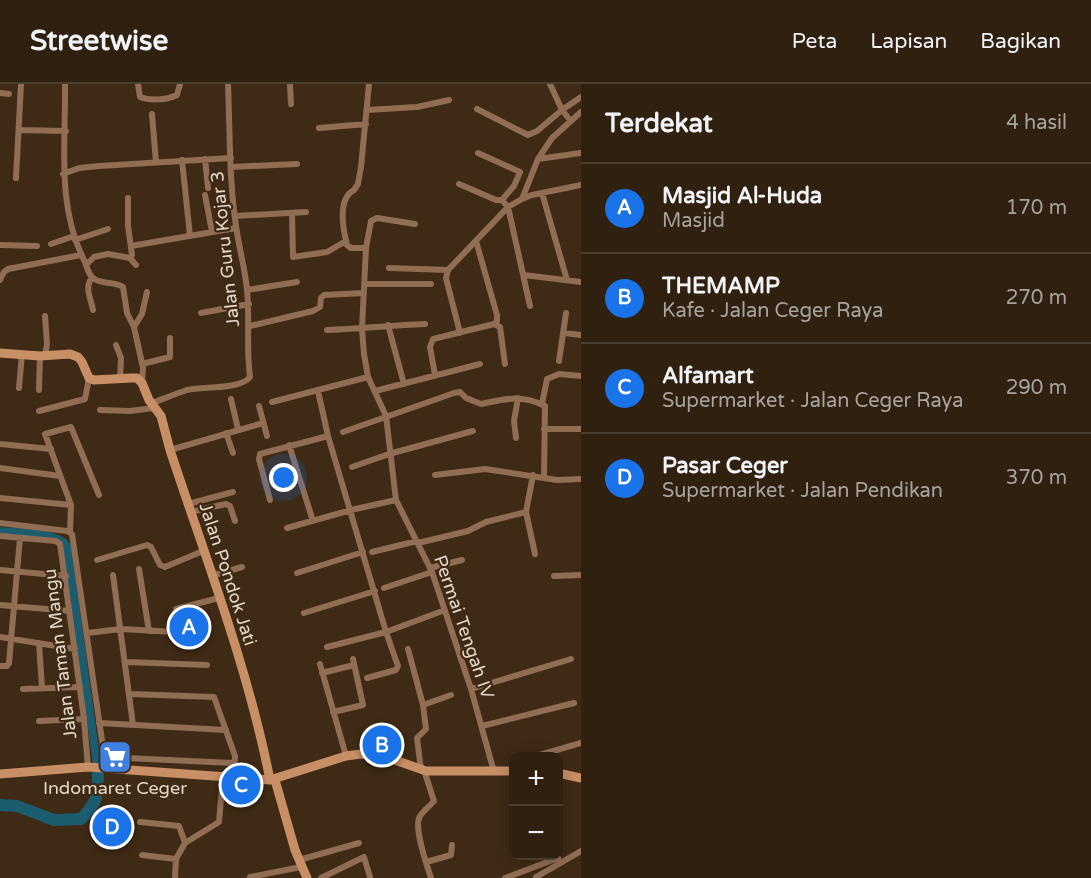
<!DOCTYPE html>
<html lang="id">
<head>
<meta charset="utf-8">
<style>
  :root { --surface:#2f2010; --page:#372819; --text:#f1f3f6; --muted:#a7a39f; --line:#4a3e30; --accent:#1a73e8 }
  body { margin:0; font-family:"Varela Round",sans-serif; background:var(--page); color:var(--text) }
  .controls { position:absolute; right:18px; bottom:18px; display:grid; overflow:hidden; border-radius:12px; box-shadow:0 3px 15px #0003 }
  .controls button { width:54px; height:54px; display:grid; place-items:center; padding:0; border:0; border-bottom:2px solid var(--line); background:var(--surface); color:var(--text); font:30px sans-serif }
  .you { position:absolute; left:284px; top:394px; width:21px; height:21px; margin:-15px; border:4px solid #fff; border-radius:50%; background:#1a73e8; box-shadow:0 0 0 9px #1a73e833 }
  .badge { display:grid; place-items:center; width:39px; height:39px; border-radius:50%; background:var(--accent); color:#fff; font-size:20px; font-weight:700 }
  .pin { position:absolute; translate:-50% -50%; border:3px solid #fff; box-shadow:0 2px 6px #0006 }
  .list { margin:0; padding:0; list-style:none }
  h2 { display:flex; justify-content:space-between; align-items:center; height:78px; margin:0; padding:0 24px; font-size:26px }
  h2 small { font-size:20px; font-weight:400; color:var(--muted) }
  .list li { display:grid; grid-template-columns:39px 1fr auto; gap:18px; align-items:center; box-sizing:border-box; height:90px; padding:0 24px; border-top:2px solid var(--line) }
  .list b { display:block; font-size:22px; white-space:nowrap }
  .list p { margin:0; font-size:20px; white-space:nowrap; color:var(--muted) }
  .list em { font-size:20px; font-style:normal; color:var(--muted) }
  .map { position:relative; flex:none; width:581px; height:794px; overflow:hidden }
  header { display:flex; align-items:center; gap:36px; box-sizing:border-box; height:84px; padding:0 30px; background:var(--surface); border-bottom:2px solid var(--line) }
  header strong { font-size:28px }
  nav { display:flex; gap:33px; margin-inline-start:auto; font-size:21px }
  main { display:flex }
  aside { flex:1; background:var(--surface) }
  .map>svg:first-child { display:block }
</style>
</head>
<body>
<header>
<strong>Streetwise</strong>
<nav><a>Peta</a><a>Lapisan</a><a>Bagikan</a></nav>
</header>
<main>
<div class="map">
<svg width="581" height="794" viewBox="0 0 581 794">
  <rect width="100%" height="100%" fill="#3f2a15"/>
  <g fill="none" stroke-linecap="round" stroke-linejoin="round">
    <path stroke="#1c5c6f" stroke-width="8" d="M0,447c17,2 59,1 67,15l31,226"/>
    <path stroke="#1c5c6f" stroke-width="12" d="M0,721l17,1 37,14 27,-1c17,-17 17,-23 17,-47"/>
    <path stroke="#916d54" stroke-width="6" d="M65,0c1,59 -9,123 20,178 2,5 3,12 8,16 8,7 22,3 30,9l4,26 7,14 9,41 -1,15
      M138,0l2,13c10,4 27,3 37,-2l3,-11
      M290,0l1,20
      M550,0l12,26 8,10
      M0,9l9,1
      M477,25l51,26 9,-4 25,-21 19,-13
      M367,26l50,-3 32,-7
      M152,30l4,48
      M319,44l47,-4
      M19,46l47,1
      M478,69l42,19 -6,14 -12,14
      M205,75l3,29
      M538,75l43,-6
      M182,76l8,76
      M231,83l66,-3
      M63,90l16,-6 20,-2 132,-8
      M16,94l5,-94
      M459,100l37,16h6l6,7 22,99
      M542,109l25,87
      M205,111l7,37
      M128,114v28l4,29 -2,3
      M522,115l10,-4 49,-10
      M292,129l1,44 34,-5 19,-11
      M235,132l71,-4
      M415,140l-38,-6 -6,3 -5,27 -4,81 2,25 4,23 18,39 10,84 36,72 39,117 23,83
      M75,156l33,-11
      M476,157l21,74v6l-3,3
      M51,160l23,-8
      M0,161l37,1
      M131,162l105,-18
      M366,164h-15l-4,-3c-4,-16 -10,-46 7,-55l4,-6 3,-17 8,-83
      M86,181l8,-8 14,-3 22,4 6,7
      M389,184l59,2
      M524,191l57,7
      M92,194c-8,9 -1,21 1,32
      M0,196l4,-8 4,-3 73,-14
      M364,200h67
      M247,206l50,-8
      M201,229l48,-9
      M45,232l2,28 -2,12
      M388,241l16,59
      M250,242l63,-15 7,-4 1,-9 3,-3 40,-2
      M134,243l8,-13 5,-22
      M327,246c33,-1 65,-5 98,-6
      M460,249l-14,-55 2,-8 60,-63 14,-8 16,-40 14,-21 29,-26
      M564,249l17,2
      M116,261l5,13 -1,21
      M559,277l7,-48
      M142,280l28,-7v-19
      M435,291l-5,-28 3,-8 61,-15 6,3 5,37
      M19,304l3,-34
      M39,306l1,-34
      M318,307l10,45 58,196 12,34 -2,4 -29,8
      M375,307l105,-27
      M231,315l7,30
      M272,318l96,-25
      M152,319c11,-4 23,-9 35,-13 16,-4 53,0 63,-13 -4,-29 0,-58 -3,-87 -2,-22 -8,-42 -11,-64 -7,-46 -6,-95 -8,-142
      M542,320l5,-25 12,-5 22,2
      M259,322l8,30
      M100,326l30,1 24,-3
      M39,327l46,-12 4,-21
      M544,345h37
      M343,348l111,-39 6,-1 6,6 15,6c24,-5 40,-10 64,2l-1,71
      M226,349l7,20
      M516,354l-2,-17 4,-23
      M0,360l51,5
      M289,361l24,76
      M170,366l93,-27
      M352,383l37,-13 84,-23
      M0,384l60,8
      M435,391l50,-6 72,11 24,-1
      M533,391l-7,37 9,42
      M0,414l71,7
      M270,416l-11,-41 1,-5 68,-18
      M188,420l45,-12
      M190,428l36,-8 4,2 5,15
      M0,439l67,8 5,3 34,234
      M287,444l64,-18 45,-10
      M70,448l1,-27 -26,-71 26,-7 28,68
      M0,452l56,5 4,3 24,175 4,48
      M418,459l50,-12 18,-9 40,-10
      M372,468l45,-11
      M97,476l50,-15 4,2 9,18 5,2 38,-16
      M430,484l32,-8
      M139,485l10,62
      M0,486l66,6
      M297,489l66,-21
      M113,491l20,150
      M211,492l31,-9
      M554,492l27,-1
      M384,504l48,-16
      M0,521l69,6
      M176,525l43,-11
      M304,529l71,-22
      M87,549l34,-4 72,4
      M0,553l75,12
      M39,559l3,45
      M327,563l59,-15 59,-22
      M408,565l15,56 3,24 -9,9 4,32
      M126,578l81,3
      M320,580l26,92
      M0,582h7l2,-3 11,-125
      M322,589l32,-8
      M23,605l57,-2
      M471,605l100,-30
      M130,610l84,3 21,59 -1,22
      M423,621l28,-10
      M333,628l30,-7 -10,-46
      M39,637l45,-2
      M99,639l127,7
      M482,642l92,-23
      M536,672l45,-13
      M104,673l129,6
      M424,686l10,31c-4,5 -10,9 -14,15 -7,11 7,49 11,62
      M140,738l39,4 6,17
      M185,759l34,-21 4,-45
      M142,771l34,4
      M299,776l60,-17
      M426,778l25,-7 1,-10
      M250,793l51,-10
      M536,793l45,-26
      M175,794l1,-19 9,-16
      M321,794l43,-21 6,20
      M505,794l53,-20"/>
    <path stroke="#c88f67" stroke-width="9" d="M0,269l40,3 30,-2 8,3 4,5 7,16 5,2 37,-2h6l5,5 7,17 12,16 9,34c36,109 78,218 100,330
      M558,689l23,5
      M0,690l88,-7 182,13 76,-24 15,-2 31,5 34,12h88
      M275,696l20,70 12,28"/>
  </g>
  <defs>
    <symbol id="supermarket-square" viewBox="-11 -11 22 22"><rect x="-9" y="-9" width="18" height="18" rx="4" fill="#3f7fe0" stroke="#3f2a15"/><path d="M-6-5.5h2.5l.6 2H6L4.5 2H-2.5L-4.4-4H-6ZM-1.5 3.2a1.3 1.3 0 1 0 .1 0ZM3 3.2a1.3 1.3 0 1 0 .1 0Z" fill="#fff"/></symbol>
  </defs>
  <g fill-rule="evenodd">
    <use href="#supermarket-square" x="96" y="654" width="38" height="38"/>
  </g>
  <g text-anchor="middle" dominant-baseline="central" stroke-width="4.5" stroke-linejoin="round" paint-order="stroke">
    <g font-size="18" fill="#e3d6c9" stroke="#3f2a15">
      <text transform="translate(225 165) rotate(-96)">Jalan Guru Kojar 3</text>
      <text transform="translate(228 490) rotate(72)">Jalan Pondok Jati</text>
      <text transform="translate(464 543) rotate(71)">Permai Tengah IV</text>
      <text transform="translate(60 570) rotate(-97)">Jalan Taman Mangu</text>
    </g>
    <g font-size="18" fill="#e3d6c9" stroke="#3f2a15">
      <text x="115" y="704">Indomaret Ceger</text>
    </g>
  </g>
</svg>
<div class="controls">
<button>+</button>
<button>−</button>
</div>
<div class="you"></div>
<div class="pin badge" style="left:189px;top:543px">A</div>
<div class="pin badge" style="left:382px;top:661px">B</div>
<div class="pin badge" style="left:241px;top:701px">C</div>
<div class="pin badge" style="left:112px;top:743px">D</div>
</div>
<aside>
<h2>Terdekat<small>4 hasil</small></h2>
<ul class="list">
<li><span class="badge">A</span><div><b>Masjid Al-Huda</b><p>Masjid</p></div><em>170 m</em></li>
<li><span class="badge">B</span><div><b>THEMAMP</b><p>Kafe · Jalan Ceger Raya</p></div><em>270 m</em></li>
<li><span class="badge">C</span><div><b>Alfamart</b><p>Supermarket · Jalan Ceger Raya</p></div><em>290 m</em></li>
<li><span class="badge">D</span><div><b>Pasar Ceger</b><p>Supermarket · Jalan Pendikan</p></div><em>370 m</em></li>
</ul>
</aside>
</main>
</body>
</html>
